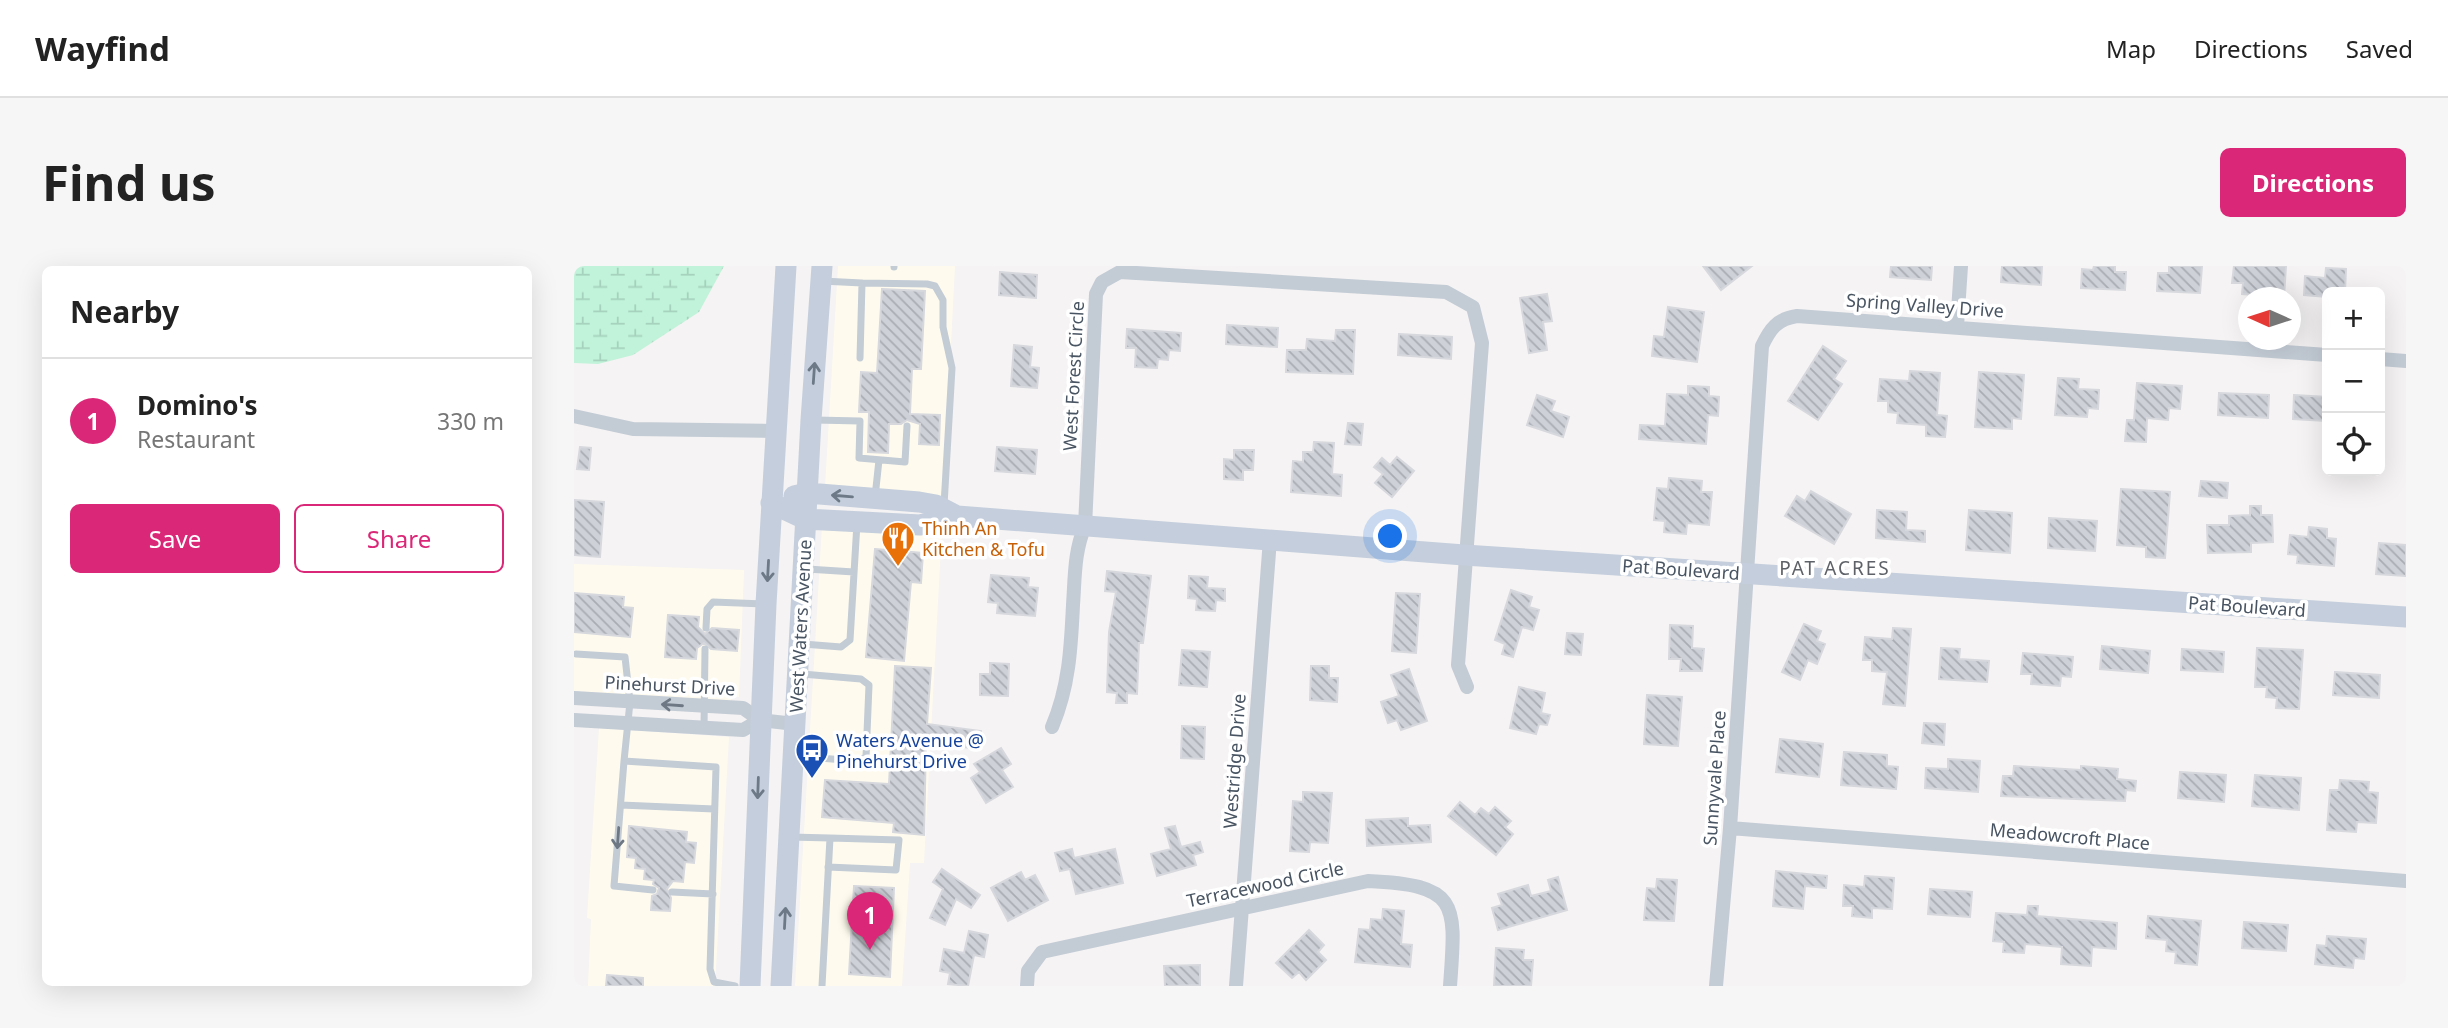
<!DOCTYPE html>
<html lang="en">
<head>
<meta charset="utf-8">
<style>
  :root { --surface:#fff; --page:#f6f6f6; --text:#222; --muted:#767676; --line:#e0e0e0; --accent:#db2777 }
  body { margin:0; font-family:"Noto Sans",sans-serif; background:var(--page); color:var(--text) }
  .controls { position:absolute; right:21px; top:21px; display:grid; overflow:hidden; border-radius:10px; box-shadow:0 7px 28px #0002 }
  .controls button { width:63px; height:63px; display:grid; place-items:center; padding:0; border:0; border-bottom:2px solid var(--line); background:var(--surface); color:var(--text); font:35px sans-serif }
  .compass { position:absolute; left:1664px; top:21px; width:63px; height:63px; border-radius:50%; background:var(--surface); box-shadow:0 7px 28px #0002; rotate:273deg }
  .you { position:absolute; left:817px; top:271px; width:24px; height:24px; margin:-18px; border:5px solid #fff; border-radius:50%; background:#1a73e8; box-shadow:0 0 0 10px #1a73e833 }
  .badge { display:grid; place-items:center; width:46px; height:46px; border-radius:50%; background:var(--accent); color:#fff; font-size:23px; font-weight:700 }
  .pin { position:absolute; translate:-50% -58px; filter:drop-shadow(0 2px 4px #0008) }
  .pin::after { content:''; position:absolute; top:37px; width:24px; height:21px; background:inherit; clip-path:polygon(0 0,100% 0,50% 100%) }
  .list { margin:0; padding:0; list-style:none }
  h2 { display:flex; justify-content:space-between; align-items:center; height:91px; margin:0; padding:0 28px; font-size:30px }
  h2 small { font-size:23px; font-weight:400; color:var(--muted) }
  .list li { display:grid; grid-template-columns:46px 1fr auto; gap:21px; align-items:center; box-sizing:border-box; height:126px; padding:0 28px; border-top:2px solid var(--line) }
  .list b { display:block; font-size:26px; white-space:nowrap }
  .list p { margin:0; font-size:23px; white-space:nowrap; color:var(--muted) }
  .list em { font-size:23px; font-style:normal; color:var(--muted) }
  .actions { display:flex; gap:14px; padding:21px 28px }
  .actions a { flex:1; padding:16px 0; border:2px solid var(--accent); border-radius:10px; text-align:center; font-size:24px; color:var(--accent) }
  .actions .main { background:var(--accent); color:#fff }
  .icon { flex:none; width:38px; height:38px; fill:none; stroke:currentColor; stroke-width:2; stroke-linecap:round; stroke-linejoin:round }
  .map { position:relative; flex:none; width:1832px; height:720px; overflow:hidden; border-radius:10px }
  header { display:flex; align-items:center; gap:42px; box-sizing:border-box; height:98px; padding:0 35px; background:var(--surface); border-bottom:2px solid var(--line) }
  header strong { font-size:33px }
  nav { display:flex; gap:38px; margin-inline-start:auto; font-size:24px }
  .intro { display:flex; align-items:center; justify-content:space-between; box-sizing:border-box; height:168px; padding:0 42px }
  h1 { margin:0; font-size:49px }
  .button { padding:18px 32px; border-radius:10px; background:var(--accent); color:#fff; font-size:24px; font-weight:700 }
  main { display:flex; gap:42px; padding:0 42px }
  aside { flex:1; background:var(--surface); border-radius:10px; box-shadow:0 7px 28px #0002 }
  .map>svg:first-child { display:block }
</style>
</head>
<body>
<header>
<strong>Wayfind</strong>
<nav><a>Map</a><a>Directions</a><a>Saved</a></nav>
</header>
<div class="intro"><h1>Find us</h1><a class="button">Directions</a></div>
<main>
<aside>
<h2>Nearby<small></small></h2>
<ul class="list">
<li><span class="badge">1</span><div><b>Domino's</b><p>Restaurant</p></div><em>330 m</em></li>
</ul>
<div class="actions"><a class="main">Save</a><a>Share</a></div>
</aside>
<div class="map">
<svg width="1832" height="720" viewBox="0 0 1832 720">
  <defs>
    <pattern id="wetland-marsh" width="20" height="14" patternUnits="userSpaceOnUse" patternTransform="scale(1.75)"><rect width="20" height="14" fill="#c0f3d9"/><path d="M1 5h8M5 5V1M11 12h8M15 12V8" fill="none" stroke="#a6d2bd"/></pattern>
    <pattern id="building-back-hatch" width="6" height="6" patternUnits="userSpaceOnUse" patternTransform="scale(1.75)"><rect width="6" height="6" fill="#ced1d8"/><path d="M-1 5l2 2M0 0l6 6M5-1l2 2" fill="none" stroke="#a9acb3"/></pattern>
  </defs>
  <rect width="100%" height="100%" fill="#f5f3f3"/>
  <path fill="#fefbee" d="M264,0h117l-12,235 -118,-14z
    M248,260l120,1 -18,336h-14l-8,123h-107z
    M0,298l170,6 -5,127 -8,-1v5l-157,-10z
    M25,462l130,9 -14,249h-127l3,-67 -4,-1z"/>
  <path fill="url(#wetland-marsh)" d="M0,0h150l-25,46 -66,43 -35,9 -24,-1z"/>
  <path fill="url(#building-back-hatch)" stroke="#d6d8de" stroke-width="2" d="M1129,0h49l-31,24z
    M1317,0h41l-1,14 -41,-3z
    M1428,0h40l-1,19 -40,-3z
    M1520,0h21v6h11l-1,18 -44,-2 1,-19 11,1z
    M1595,0h33l-2,27 -43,-2 1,-18h11z
    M1660,0h52l-2,31 -42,-3 1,-11h-11z
    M1752,2l20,1 -1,23h-18v5l-23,-2 1,-19 20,2z
    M426,6l37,3 -1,23 -37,-3z
    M308,23l43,2 -4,78h-9l-2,45 30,1 -1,30 -20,-1 1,-20 -13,-4 -6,4h-12l-1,29 -20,-1 1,-40h-10l2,-40 16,1z
    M973,28l5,27 -9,1 4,28 -18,3 -9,-55z
    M1094,41l36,5 -7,50 -45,-6 2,-20 10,1z
    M653,59l51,3 -1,19 -51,-3z
    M553,63l54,4 -1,18 -11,-1 -1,10 -10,-1 -1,9 -22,-1 1,-19h-10z
    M762,64h19l-2,44 -67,-2 1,-22h19l1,-11 28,2z
    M825,68l53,3 -1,22 -53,-4z
    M440,79l18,2 -2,20 9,1 -2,20 -26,-2z
    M1249,80l23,15 -12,18 8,5 -24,36 -30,-19z
    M1336,105l30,2 -3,42 10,1 -2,21 -19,-1v-11l-29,-2 1,-10 -10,-1v-11h-10l2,-22 29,2z
    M1405,106l45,3 -3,44 -9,-1v11l-37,-2z
    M1484,112l21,1 -1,10 21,1 -1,19 -10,-1 -1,9 -32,-2z
    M1563,117l45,3 -2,23 -11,-1 -1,12 -21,-2 -1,24 -21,-1 2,-21h7z
    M1114,120l21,1v9l10,1 -1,19 -10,-1 -2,29 -67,-5 1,-14 25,1 2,-32 21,1z
    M1645,127l50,2 -1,23 -50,-3z
    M963,129l18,6 -4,10 18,6 -6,20 -36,-12z
    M1720,129l33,2 -1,24 -33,-2z
    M774,157l15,1 -2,21 -16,-1z
    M740,176l20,1 -2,31 10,1 -1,21 -50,-4 2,-31 10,1v-10h10z
    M6,181l11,1 -2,22 -12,-1z
    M423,181l40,3 -2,24 -40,-3z
    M660,184h20l-1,20h-10v10l-19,-1v-20l10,1z
    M823,191l17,14 -22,26 -17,-14 8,-9 -9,-7 8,-9 8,7z
    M1095,212l33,3 -1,11h11l-3,33 -22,-2 -1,11 -22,-2 1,-11 -11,-1 3,-32 11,1z
    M1627,215l27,2 -1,15 -28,-2z
    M1547,223l49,3 -5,66 -19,-1v-10l-29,-2z
    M1237,225l40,23 -17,30 -49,-28 12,-20 8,5z
    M0,234l30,2 -4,55 -26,-2z
    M1676,240h11v9h11l1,27 -22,1v9l-43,1 -1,-28h22v-9l21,-1z
    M1303,244l30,2 -1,18 19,1v11l-49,-4z
    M1395,244l43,3 -2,40 -44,-3z
    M1475,252l48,3 -2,30 -47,-3z
    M1735,261l18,2v9l9,1 -2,27 -37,-3 1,-8 -10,-1 2,-19 18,2z
    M1805,277l27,2v31l-30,-2z
    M301,283l48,4 -2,30 -10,-1 -7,79 -38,-4z
    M533,305l44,5 -8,67h-4l-2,51 -10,-1v10h-11l1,-10 -10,-1 2,-60 7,-40 -11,-1z
    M417,309l38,3 -1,9 10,1 -3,28 -38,-3 1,-10 -10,-1z
    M615,310l19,1 -1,11 18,1v12l-9,-1 -1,11 -19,-1 1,-11 -9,-1z
    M937,324l21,7 -3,10 10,3 -6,20 -11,-3 -9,30 -11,-3 3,-10 -10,-4z
    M0,327l50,4 -1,10 10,1 -3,29 -56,-5z
    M822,327l24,1 -4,59 -24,-2z
    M94,349l31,2 -1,10 7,7 7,-6 27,2 -2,21 -26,-2 -7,-6 -7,5 -1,11 -31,-2z
    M1230,358l17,7 -4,10 8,3 -8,20 -9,-4 -8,20 -18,-8z
    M1096,359l23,1 -1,22 12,1 -2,22h-22l1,-12h-12z
    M1319,362l18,1 -6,77 -22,-2 4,-32 -15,-1v-11h-9l2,-23 27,2z
    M993,367l16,1 -2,21 -16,-1z
    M1528,380l48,5 -2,22 -48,-4z
    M1367,382l19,1 -1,10 30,2 -2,21 -48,-3z
    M1683,382l46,2 -4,59 -23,-1 1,-10 -11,-1 1,-10h-12z
    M1608,383l42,3 -1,20 -42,-2z
    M608,384l28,2 -3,35 -28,-2z
    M1449,387l50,4 -2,20 -10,-1 -1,10 -29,-2 1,-10h-11z
    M416,397l19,1 -1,32 -28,-1v-21h10z
    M321,400l36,2 -4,56 54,7 -2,18 -53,-7 -2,93 -31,-3 1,-9 -72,-6 3,-37 64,4z
    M737,400h18v12h9l-1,24 -27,-2z
    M835,403l18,52 -26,9 -4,-10 -9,3 -7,-21 18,-6 -8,-21z
    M1761,406l45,3 -1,23 -46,-3z
    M945,421l26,6 -4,20 9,2 -3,10 -8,-1 -3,10 -26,-6z
    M1073,429l35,2 -4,49 -34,-2z
    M1350,457l21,1 -1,21 -22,-2z
    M608,460l23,1 -1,32 -23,-1z
    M1206,473l43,5 -4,33 -43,-5z
    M427,482l10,16 -9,6 11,17 -27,16 -15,-25 9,-6 -6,-8z
    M1270,486l43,3v11l11,1 -2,22 -55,-4z
    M1374,493l32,2 -2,31 -53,-4 1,-20 22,1z
    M1440,500l67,4v-4l37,3 -1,10 19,2 -1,10 -9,-1 -1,11 -124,-5 2,-20h10z
    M1606,506l46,3 -2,27 -46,-4z
    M1681,509l46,3 -2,32 -47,-4z
    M1766,514l29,2 -1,10 10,1 -2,30 -19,-1 -1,10 -29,-2 3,-40h9z
    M729,526l29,1 -4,50 -18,-1 -1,10 -19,-1 3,-50 10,1z
    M886,536l15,13 6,-7 8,6 6,-7 16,14 -6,6 8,7 -17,21 -48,-39z
    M834,552v8l22,-1 1,17 -64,4 -1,-26z
    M55,560l58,6 -1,10 10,1 -2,20 -9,-1 -2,20 -10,-1 -6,8 4,9 -1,13 -19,-1 1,-14 5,-2 2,-6 -6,-4 1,-4 -10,-1 1,-10 -10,-1 1,-10 -9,-1z
    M601,560l6,21 19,-5 3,10 -10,3 3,10 -39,11 -6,-22 20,-5 -6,-21z
    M498,583l2,9 41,-9 8,34 -47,11 -6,-25 -10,2 -5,-18z
    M368,603l38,26 -9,13 -15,-9 -11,26 -15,-7 13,-29 -10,-7z
    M1202,605l51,5 -1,12 -21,-2 -2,23 -30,-3z
    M447,606l4,8 10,-5 13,25 -40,21 -17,-33z
    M1291,610l29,2 -2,31 -20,-1v10l-20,-2 1,-10h-10l1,-21 20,2z
    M984,611l9,33 -69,20 -6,-22 10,-3 -4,-11 30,-9 3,11 20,-5 -3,-11z
    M1083,613l20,1 -3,41 -30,-1 3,-32 9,1z
    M280,620l40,2 -4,89 -41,-3z
    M1356,623l42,3 -2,25 -42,-3z
    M1454,640h10l-1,10 80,7 -1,26 -24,-2 -1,19 -30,-2 1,-17 -37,-3 -1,9 -21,-1 1,-10 -11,-1 3,-28 31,2z
    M809,643l21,2 -3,33 11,1 -2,22 -55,-5 4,-33 11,1 1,-11 11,1z
    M1574,650l53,5 -4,44 -22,-2 1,-11 -10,-1 1,-11 -21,-2z
    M1670,656l44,3 -2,26 -44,-3z
    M735,664l15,15 -6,7 8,8 -20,20 -7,-8 -7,6 -16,-15z
    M395,665l19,4 -4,22 -10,-2 -6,31 -20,-2 2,-11 -10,-2 4,-22 20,4z
    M1753,670l39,3 -2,20 -10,-1 -1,10 -38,-4 2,-19 9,1z
    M922,682l28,2 -1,10h10l-2,26h-37z
    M626,699v20l-35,1 -1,-20z
    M33,709l36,3v8h-37z"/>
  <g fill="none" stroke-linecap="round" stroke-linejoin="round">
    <path stroke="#c3cbd5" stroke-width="7" d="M320,1v-1
      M248,15l40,2 -2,75
      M288,17l65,1 8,2 8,14v27l9,41 -8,137
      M241,154l45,1 -1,37 46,4 2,-36
      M301,231l4,-37
      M233,303l47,3
      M132,362l1,-19 6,-7 52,2
      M229,378l38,3 9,-7 7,-117
      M2,388l49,3 5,45 -6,59 92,6 -6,202 4,13 21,4
      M130,462l1,-79
      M220,490l63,5 9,-4 3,-72 -8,-6 -59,-5
      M50,495l-10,125 39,4
      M47,539l93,4
      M216,571l40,1 -8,148
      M254,601l68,3 3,-30 -69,-2
      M98,626l41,2"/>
    <path stroke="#c3cbd5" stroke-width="14" d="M1383,60l4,-60
      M1806,93l26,2
      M0,150l59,13 142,2
      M0,432l169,10 17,12 35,4
      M0,454l169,10 17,-10
      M478,461c17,-40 19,-79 21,-122 2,-28 1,-53 12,-79l11,-232 6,-12 18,-10 326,20 27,15 9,36 -24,322 9,22
      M1156,562l676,53
      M453,720l1,-15 14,-19 326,-71c92,4 88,22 82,105
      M662,720l34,-447
      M1142,720l14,-158 32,-482c8,-17 15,-27 35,-30l530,39"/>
    <path stroke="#c4cedc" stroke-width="21" d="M220,230l13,-3 112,9 17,3 21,11
      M197,237l34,16 115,6 37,-9 507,39 942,62
      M176,720l16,-382 20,-338
      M207,720l30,-566 11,-154"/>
  </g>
  <defs><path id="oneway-shaft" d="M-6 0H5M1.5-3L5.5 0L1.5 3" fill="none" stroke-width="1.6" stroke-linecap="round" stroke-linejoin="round" transform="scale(1.75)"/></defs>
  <g stroke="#6d7987">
    <use href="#oneway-shaft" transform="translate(240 107) rotate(-86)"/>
    <use href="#oneway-shaft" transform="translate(268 230) rotate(-175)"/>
    <use href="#oneway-shaft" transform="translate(194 305) rotate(93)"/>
    <use href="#oneway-shaft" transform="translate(184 522) rotate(92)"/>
    <use href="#oneway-shaft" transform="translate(211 652) rotate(-87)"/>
  </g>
  <g stroke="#6d7884">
    <use href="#oneway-shaft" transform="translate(98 439) rotate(-176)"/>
    <use href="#oneway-shaft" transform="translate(44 572) rotate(94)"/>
  </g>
  <defs>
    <symbol id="restaurant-pin" viewBox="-11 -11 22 30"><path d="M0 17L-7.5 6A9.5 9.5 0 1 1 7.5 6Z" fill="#e8710a" stroke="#fff"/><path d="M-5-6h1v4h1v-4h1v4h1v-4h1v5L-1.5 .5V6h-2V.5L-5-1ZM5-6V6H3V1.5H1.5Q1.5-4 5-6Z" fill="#fff"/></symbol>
    <symbol id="bus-pin" viewBox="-11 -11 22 30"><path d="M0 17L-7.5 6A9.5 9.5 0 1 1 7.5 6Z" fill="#1a4fb4" stroke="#fff"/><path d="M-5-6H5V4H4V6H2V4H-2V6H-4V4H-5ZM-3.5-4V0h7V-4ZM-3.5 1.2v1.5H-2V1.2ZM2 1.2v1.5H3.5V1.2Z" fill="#fff"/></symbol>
  </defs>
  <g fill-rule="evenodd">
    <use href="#restaurant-pin" x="305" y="253" width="38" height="52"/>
    <use href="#bus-pin" x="219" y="465" width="38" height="52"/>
  </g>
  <g text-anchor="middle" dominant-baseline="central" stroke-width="7" stroke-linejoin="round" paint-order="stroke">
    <g font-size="18" fill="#485462" stroke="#fff">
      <text transform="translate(1351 39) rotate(4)">Spring Valley Drive</text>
      <text transform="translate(499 110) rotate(-87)">West Forest Circle</text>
      <text transform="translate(1107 303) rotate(4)">Pat Boulevard</text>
      <text transform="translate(1673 340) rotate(4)">Pat Boulevard</text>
      <text transform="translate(226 360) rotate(-87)">West Waters Avenue</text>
      <text transform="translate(96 419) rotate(3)">Pinehurst Drive</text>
      <text transform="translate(660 495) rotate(-86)">Westridge Drive</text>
      <text transform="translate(1140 512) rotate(-86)">Sunnyvale Place</text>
      <text transform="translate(1496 570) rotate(5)">Meadowcroft Place</text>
      <text transform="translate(691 618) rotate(-12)">Terracewood Circle</text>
    </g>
    <g font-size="18" fill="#c56008" stroke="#fff" text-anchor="start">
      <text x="348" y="262">Thinh An<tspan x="348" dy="21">Kitchen &amp; Tofu</tspan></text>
    </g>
    <g font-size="18" fill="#164399" stroke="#fff" text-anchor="start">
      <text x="262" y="474">Waters Avenue @<tspan x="262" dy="21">Pinehurst Drive</tspan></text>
    </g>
    <g font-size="19" letter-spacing="2" fill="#5e6268" stroke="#fff">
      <text x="1261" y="302">PAT ACRES</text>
    </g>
  </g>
</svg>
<div class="controls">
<button>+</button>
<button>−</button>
<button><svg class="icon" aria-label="locate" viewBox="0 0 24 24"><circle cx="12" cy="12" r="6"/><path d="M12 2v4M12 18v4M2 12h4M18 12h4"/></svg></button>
</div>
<svg class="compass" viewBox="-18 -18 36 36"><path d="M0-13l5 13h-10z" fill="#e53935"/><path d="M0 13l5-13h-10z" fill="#767676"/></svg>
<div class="you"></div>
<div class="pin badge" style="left:296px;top:684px">1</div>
</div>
</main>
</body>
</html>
